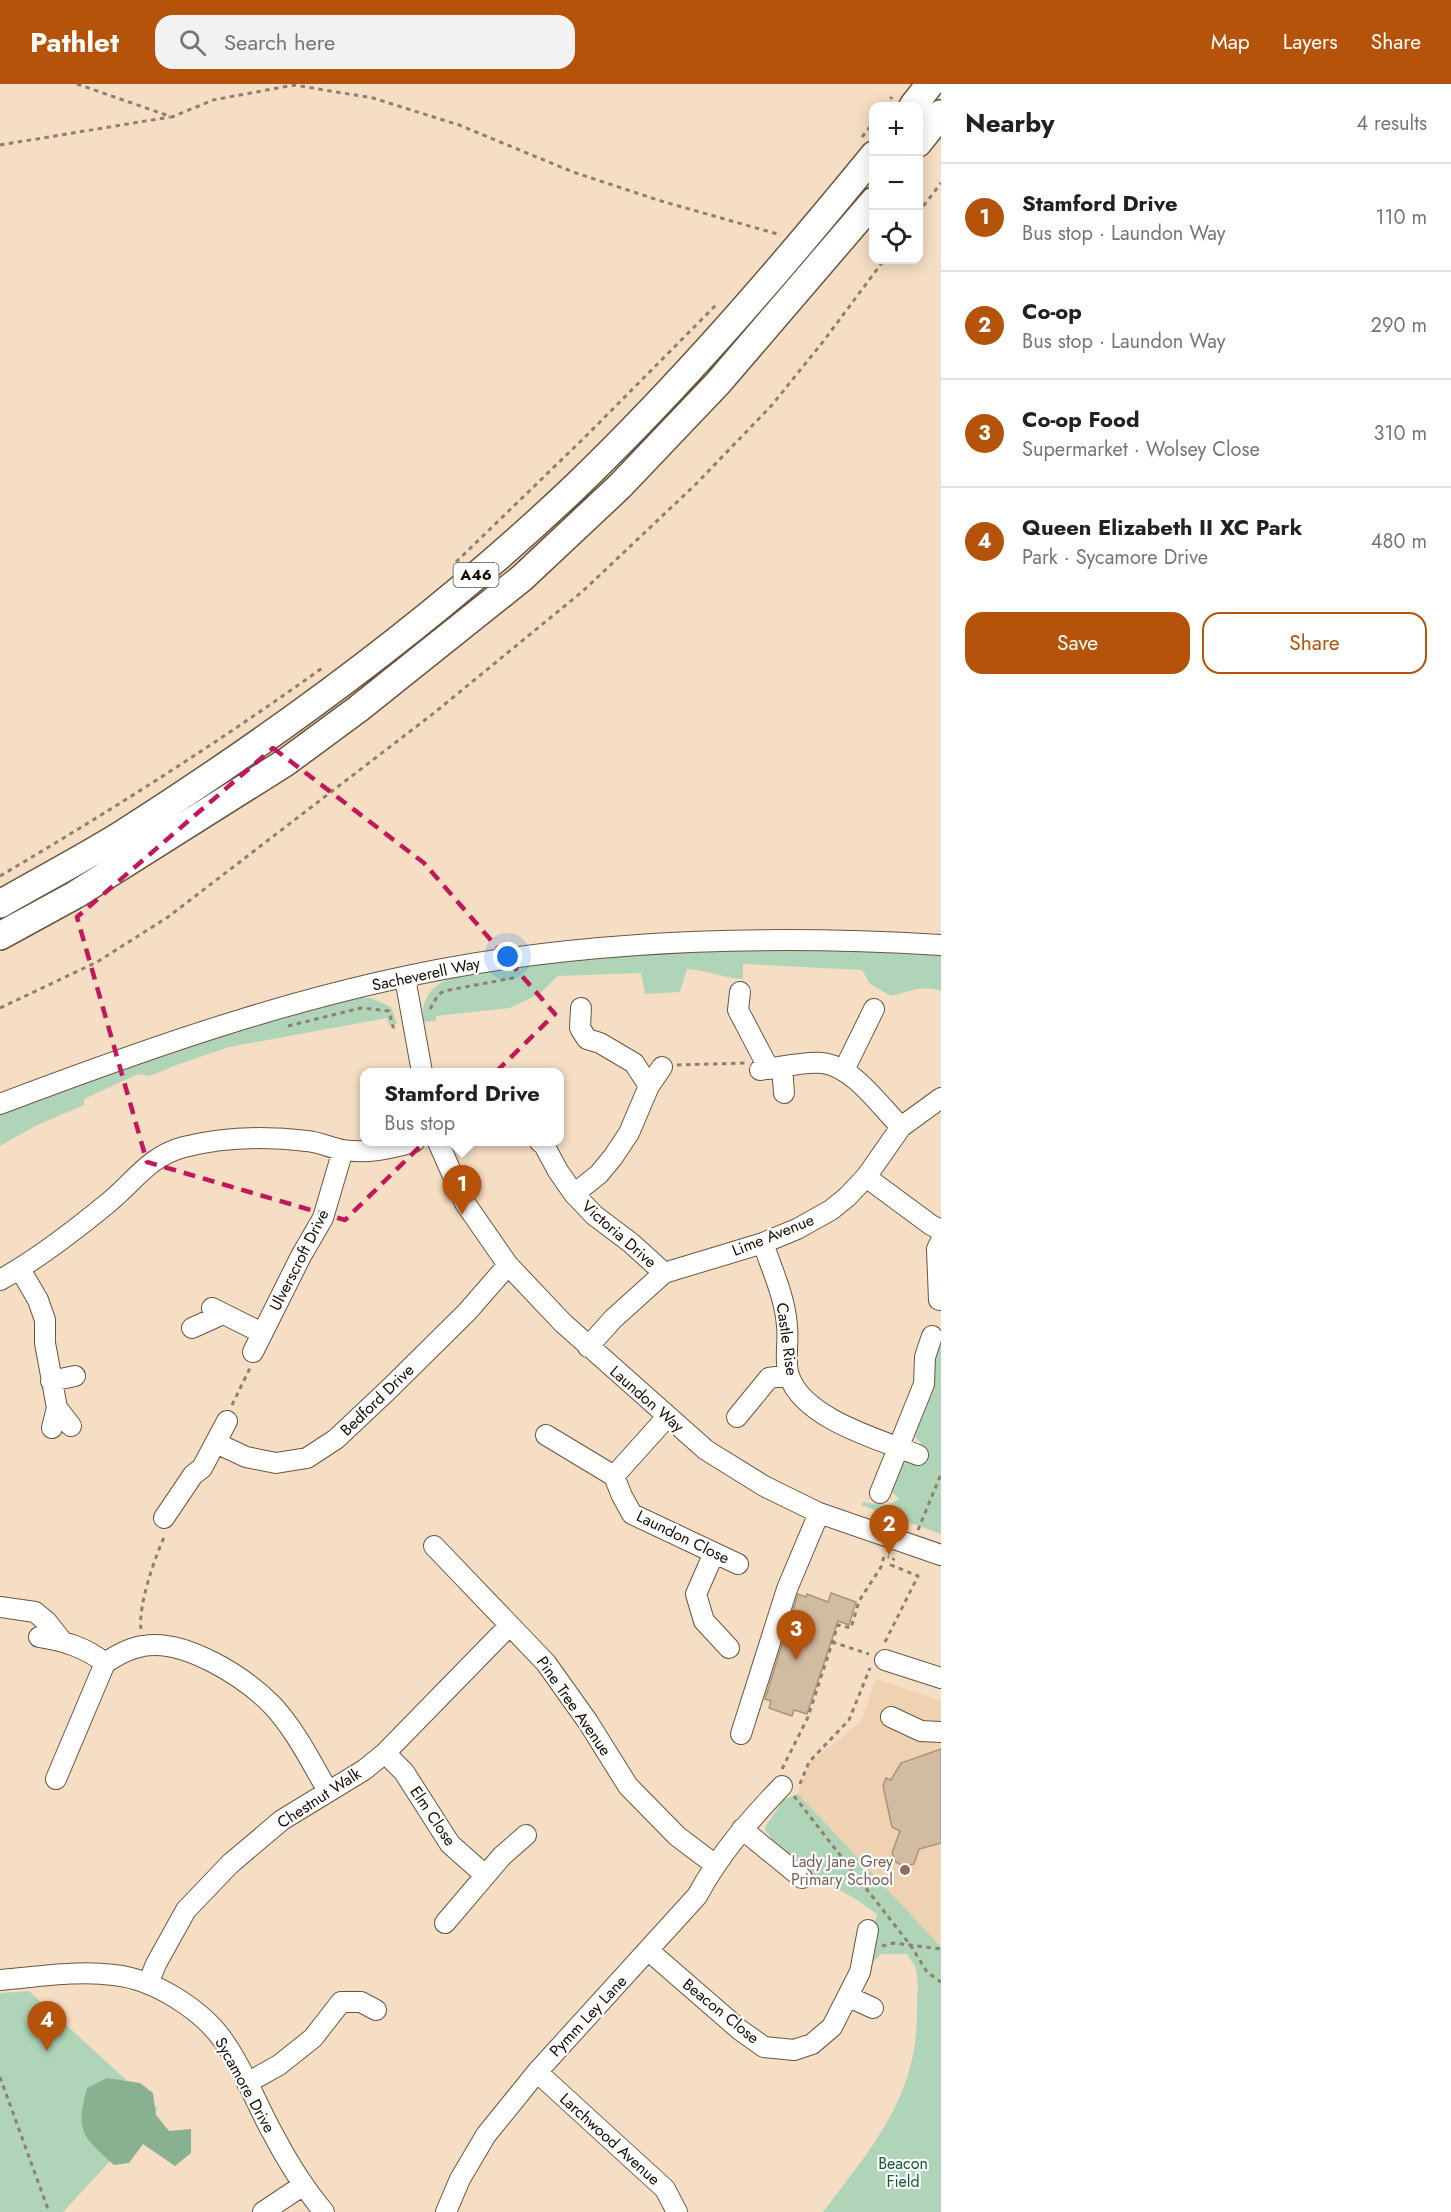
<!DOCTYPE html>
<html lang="en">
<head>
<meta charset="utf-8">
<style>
  :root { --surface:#fff; --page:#f2f2f2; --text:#202124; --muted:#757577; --line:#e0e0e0; --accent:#b45309 }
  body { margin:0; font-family:Jost,sans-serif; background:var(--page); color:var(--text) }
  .controls { position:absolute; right:18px; top:18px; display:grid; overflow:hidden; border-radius:12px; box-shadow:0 3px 15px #0003 }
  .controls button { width:54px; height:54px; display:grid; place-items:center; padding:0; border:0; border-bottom:2px solid var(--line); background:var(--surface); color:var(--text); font:30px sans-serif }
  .you { position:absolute; left:508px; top:873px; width:21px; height:21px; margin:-15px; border:4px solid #fff; border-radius:50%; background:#1a73e8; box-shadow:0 0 0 9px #1a73e833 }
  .badge { display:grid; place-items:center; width:39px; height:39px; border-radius:50%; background:var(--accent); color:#fff; font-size:20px; font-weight:700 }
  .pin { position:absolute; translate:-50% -50px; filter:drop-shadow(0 2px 3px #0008) }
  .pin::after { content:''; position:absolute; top:32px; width:21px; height:18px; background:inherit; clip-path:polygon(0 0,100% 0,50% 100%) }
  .popup { position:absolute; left:360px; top:984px; width:204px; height:78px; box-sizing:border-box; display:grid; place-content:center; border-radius:12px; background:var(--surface); filter:drop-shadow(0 2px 4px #0005); font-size:20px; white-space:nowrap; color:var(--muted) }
  .popup b { font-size:22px; color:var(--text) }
  .popup::after { content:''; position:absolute; left:50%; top:100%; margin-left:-12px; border:12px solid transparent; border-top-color:var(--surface) }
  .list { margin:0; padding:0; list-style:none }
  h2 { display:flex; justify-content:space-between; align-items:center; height:78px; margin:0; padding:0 24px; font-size:26px }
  h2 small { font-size:20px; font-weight:400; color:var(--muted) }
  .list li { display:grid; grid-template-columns:39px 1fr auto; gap:18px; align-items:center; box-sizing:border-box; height:108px; padding:0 24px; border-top:2px solid var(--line) }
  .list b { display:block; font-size:22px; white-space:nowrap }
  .list p { margin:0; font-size:20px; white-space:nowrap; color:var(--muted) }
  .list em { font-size:20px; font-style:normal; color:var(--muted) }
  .actions { display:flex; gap:12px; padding:18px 24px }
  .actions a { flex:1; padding:14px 0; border:2px solid var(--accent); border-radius:18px; text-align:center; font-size:21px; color:var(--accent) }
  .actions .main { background:var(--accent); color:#fff }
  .icon { flex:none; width:33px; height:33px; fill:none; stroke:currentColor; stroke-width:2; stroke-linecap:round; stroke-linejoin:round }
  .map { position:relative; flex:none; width:941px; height:2128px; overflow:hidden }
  header { display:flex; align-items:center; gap:36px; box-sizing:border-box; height:84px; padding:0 30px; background:var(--accent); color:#fff }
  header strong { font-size:28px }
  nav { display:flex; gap:33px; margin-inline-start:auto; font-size:21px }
  .search { width:420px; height:54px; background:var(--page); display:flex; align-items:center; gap:15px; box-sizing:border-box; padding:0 21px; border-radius:18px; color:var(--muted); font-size:22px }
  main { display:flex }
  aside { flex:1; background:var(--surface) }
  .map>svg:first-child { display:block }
</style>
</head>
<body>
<header>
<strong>Pathlet</strong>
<div class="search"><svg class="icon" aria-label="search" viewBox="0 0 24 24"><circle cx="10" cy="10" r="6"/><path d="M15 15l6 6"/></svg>Search here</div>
<nav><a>Map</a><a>Layers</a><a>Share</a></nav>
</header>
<main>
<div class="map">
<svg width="941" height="2128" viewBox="0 0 941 2128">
  <rect width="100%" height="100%" fill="#f5dec3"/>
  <path fill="#eed2b1" d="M876,1595l65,22 -1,246 -142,-153 12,-31 51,-41z"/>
  <path fill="#afd4b8" d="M775,864l166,7v36c-16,-7 -34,1 -50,5l-21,-12 -8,-14 -119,-6v15c-19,-1 -37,-9 -56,-10l-7,23 -35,2 -4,-21 -83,3 -19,18 -29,14 -74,8v5l-13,1c-2,-23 8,-37 29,-44l123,-19 104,-8z
    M358,914h13l20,9 6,17 -8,1 -2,-7 -158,29 -50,17 -29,12 -12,-2 -54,25v6l-49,21 -35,20v-32c117,-45 236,-85 358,-116z
    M941,1255v195l-80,-29 2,-3c12,2 27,5 36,-3l-8,-8 11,-33 19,3 5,-13 -10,-10 -1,-6 15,-64z
    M798,1710l143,153v265h-118c50,-66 96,-117 94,-205 0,-11 2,-26 -1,-37 -1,-5 -6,-11 -9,-16h-26l-12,12 -4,-1 12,-51 -23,-16 -52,-28 -33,-30 2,-3 -6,-7 1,-4 17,-26z
    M29,1907l129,118 -95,103h-63v-219z"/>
  <path fill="#87b191" d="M107,1994l33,5 13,10 3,22 13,16 22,-2v24l-16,13 -32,-22 -14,19 -15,2c-32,-29 -39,-34 -27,-77z"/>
  <path fill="#d1bba1" stroke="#aa957b" stroke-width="1.5" d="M831,1509l25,9 -7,23 -11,-4 -31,93 -13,-4 -2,6 -23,-8 2,-7 -6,-2 33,-105 8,3 1,-3 21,8z
    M941,1665v94l-22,6 -5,15 -10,3 -8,-5 -4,-9 8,-22 -8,-4 -9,-41 3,-8 5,2 10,-17z"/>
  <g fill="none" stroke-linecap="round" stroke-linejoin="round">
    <defs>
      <path id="minor" d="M405,894l17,94
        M740,908l-2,18 31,59
        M581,924l-1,20 7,11 13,4 34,20 15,23
        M782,983l2,26
        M760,986c17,-2 46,-9 62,-7 31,3 58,43 79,64
        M844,986l30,-61
        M0,1020c161,-61 326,-119 497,-144 148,-22 295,-24 444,-15
        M438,1058l27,61 43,62 55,58 143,127 58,36 55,27 122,42
        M540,1058l4,3 14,26 16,23 20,21 37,28 33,30
        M866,1093l65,48 10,5
        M574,1110l25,-20 14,-17 16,-24 20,-47 13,-19
        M763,1159c9,27 22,54 24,83 2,15 -3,35 2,50 15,43 89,63 129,79
        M20,1185l18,31 7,20v23l12,65
        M0,1196c38,-21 74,-49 108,-77 26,-21 41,-47 76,-56 41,-10 82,-11 123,-6 12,1 24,7 36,9 25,4 48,-2 71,-8
        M939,1216l-2,-51 4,-8
        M212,1224l50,25
        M192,1244l31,-14
        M588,1263l25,-28 51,-46 99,-30 34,-14 34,-19 16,-13 19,-20 35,-50 40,-29
        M253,1268l48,-96 22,-38 20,-68
        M51,1297l24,-5
        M667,1333l-53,59 8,20 10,18 106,50
        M737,1333l32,-39 20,-3
        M52,1344l5,-20 14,18
        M546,1351l68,41
        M216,1359l30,14 30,6 31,-5 29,-19 51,-48 80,-79 41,-47
        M880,1409l44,-109 1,-27 7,-21
        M164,1434l29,-43 9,-7 25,-47
        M434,1462l112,117 42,59 40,64 49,50 37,28
        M714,1469l-18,41 8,27 25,27
        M0,1523l35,5 12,10 15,19
        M39,1553c25,4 46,10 66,26
        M885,1576l56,18
        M891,1633l30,14 20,1
        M741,1650l46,-145 32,-76
        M385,1669l19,19 46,72 35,31
        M56,1695l49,-116c12,-8 24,-15 38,-17 41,-8 102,31 130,60 23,25 38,56 55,85
        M742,1745l60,49
        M445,1839l57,-67 24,-21
        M649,1867l91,79 24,17 30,3 18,-6 20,-17 28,-55 8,-42
        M0,1896c37,-3 77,-10 114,-5 40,4 89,35 111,68 19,27 31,60 47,89 15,29 31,55 52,80
        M148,1900l8,-20 30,-54 44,-46 52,-44 82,-50 21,-17 124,-127
        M849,1913l24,11
        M537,1988l128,117 12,23
        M247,1999l32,-18 34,-27 28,-36h20l15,8
        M263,2128l39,-26
        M446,2128l14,-33 26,-44 51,-63 160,-176c24,-44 51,-74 85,-110"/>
      <path id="highway" d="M913,22l17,-22
        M918,59l23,-29
        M0,820c40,-23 82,-45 121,-69 160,-102 315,-216 453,-347 108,-104 205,-217 300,-333
        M0,852l75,-41 211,-133 72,-53 164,-131 98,-92 98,-103 156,-182"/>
    </defs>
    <use href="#minor" stroke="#6a563f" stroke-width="22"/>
    <use href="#highway" stroke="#6a563f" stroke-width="30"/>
    <path stroke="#8f7f6d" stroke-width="3" stroke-dasharray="4.5 4.5" stroke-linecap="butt" d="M77,0l95,33 41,-17 81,-15 79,13 86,27 114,47 88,29 120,34
      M885,22l7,-9
      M862,53l12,-15
      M0,61l170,-28
      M918,129l23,-30
      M456,478l128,-124 132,-133
      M0,792c112,-66 219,-134 325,-210
      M0,924l97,-46 71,-45 266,-204 149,-122 113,-107 76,-79 50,-62 62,-83
      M430,925l8,-14 6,-4 74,-14
      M288,942l73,-18 28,3 4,16h5
      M677,981l68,-2
      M232,1321l18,-37
      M918,1446l23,-56
      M141,1545c-3,-24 14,-72 24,-94
      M832,1558l37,12
      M885,1558l33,-66 -27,-11 3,-7
      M782,1685l26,-52 30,-92 13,3 8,-27 22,-34 3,-11 5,1
      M800,1700l9,-22 40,-42 21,-52
      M794,1712l117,150 16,26 14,10
      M882,1862l12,-3 47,6
      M0,1993l49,135"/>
    <use href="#minor" stroke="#fff" stroke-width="20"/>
    <use href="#highway" stroke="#fff" stroke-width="27"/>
  </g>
  <path fill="none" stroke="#c2185b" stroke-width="4.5" stroke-dasharray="12 8" stroke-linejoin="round" d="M273,664l151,115 131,151 -210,206 -198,-58 -70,-245z"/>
  <circle fill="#8d6e63" stroke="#fff" stroke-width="2" cx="905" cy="1786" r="6"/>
  <g text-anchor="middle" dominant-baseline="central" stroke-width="4.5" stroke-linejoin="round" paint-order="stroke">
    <rect fill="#fff" stroke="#5b5650" stroke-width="1.5" x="453.5" y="479" width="45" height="24" rx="4.5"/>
    <g font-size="15" font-weight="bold" fill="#150d05">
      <text x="476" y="491">A46</text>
    </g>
    <g font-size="16" fill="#150d05" stroke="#fff">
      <text transform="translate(426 890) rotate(-12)">Sacheverell Way</text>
      <text transform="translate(619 1150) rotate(41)">Victoria Drive</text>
      <text transform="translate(773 1151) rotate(-22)">Lime Avenue</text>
      <text transform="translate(299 1176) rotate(-63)">Ulverscroft Drive</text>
      <text transform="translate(787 1255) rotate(82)">Castle Rise</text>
      <text transform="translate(647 1315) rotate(41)">Laundon Way</text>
      <text transform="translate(377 1316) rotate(-44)">Bedford Drive</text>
      <text transform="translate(683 1453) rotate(26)">Laundon Close</text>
      <text transform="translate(574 1622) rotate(55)">Pine Tree Avenue</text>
      <text transform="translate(319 1714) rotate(-33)">Chestnut Walk</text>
      <text transform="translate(433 1732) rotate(56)">Elm Close</text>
      <text transform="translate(721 1927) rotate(39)">Beacon Close</text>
      <text transform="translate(588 1932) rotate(-47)">Pymm Ley Lane</text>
      <text transform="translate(245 2001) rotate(61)">Sycamore Drive</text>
      <text transform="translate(610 2055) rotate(42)">Larchwood Avenue</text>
    </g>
    <g font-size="16" fill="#785e54" stroke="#fff" text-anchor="end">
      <text x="893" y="1777">Lady Jane Grey<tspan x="893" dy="18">Primary School</tspan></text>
    </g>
    <g font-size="16" fill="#175930" stroke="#fff">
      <text x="903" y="2079">Beacon<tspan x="903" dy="18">Field</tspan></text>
    </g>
  </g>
</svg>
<div class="controls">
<button>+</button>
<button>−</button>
<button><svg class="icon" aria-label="locate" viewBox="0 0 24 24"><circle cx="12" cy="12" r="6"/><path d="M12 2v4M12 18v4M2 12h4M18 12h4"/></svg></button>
</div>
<div class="you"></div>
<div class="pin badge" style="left:462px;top:1131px">1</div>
<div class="popup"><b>Stamford Drive</b>Bus stop</div>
<div class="pin badge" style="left:889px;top:1471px">2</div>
<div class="pin badge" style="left:796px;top:1576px">3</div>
<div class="pin badge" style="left:47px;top:1967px">4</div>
</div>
<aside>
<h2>Nearby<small>4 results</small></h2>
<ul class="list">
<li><span class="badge">1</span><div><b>Stamford Drive</b><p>Bus stop · Laundon Way</p></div><em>110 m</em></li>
<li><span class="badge">2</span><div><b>Co-op</b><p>Bus stop · Laundon Way</p></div><em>290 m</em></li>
<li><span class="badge">3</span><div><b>Co-op Food</b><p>Supermarket · Wolsey Close</p></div><em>310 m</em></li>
<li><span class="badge">4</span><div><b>Queen Elizabeth II XC Park</b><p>Park · Sycamore Drive</p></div><em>480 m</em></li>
</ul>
<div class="actions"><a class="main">Save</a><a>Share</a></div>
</aside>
</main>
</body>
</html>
